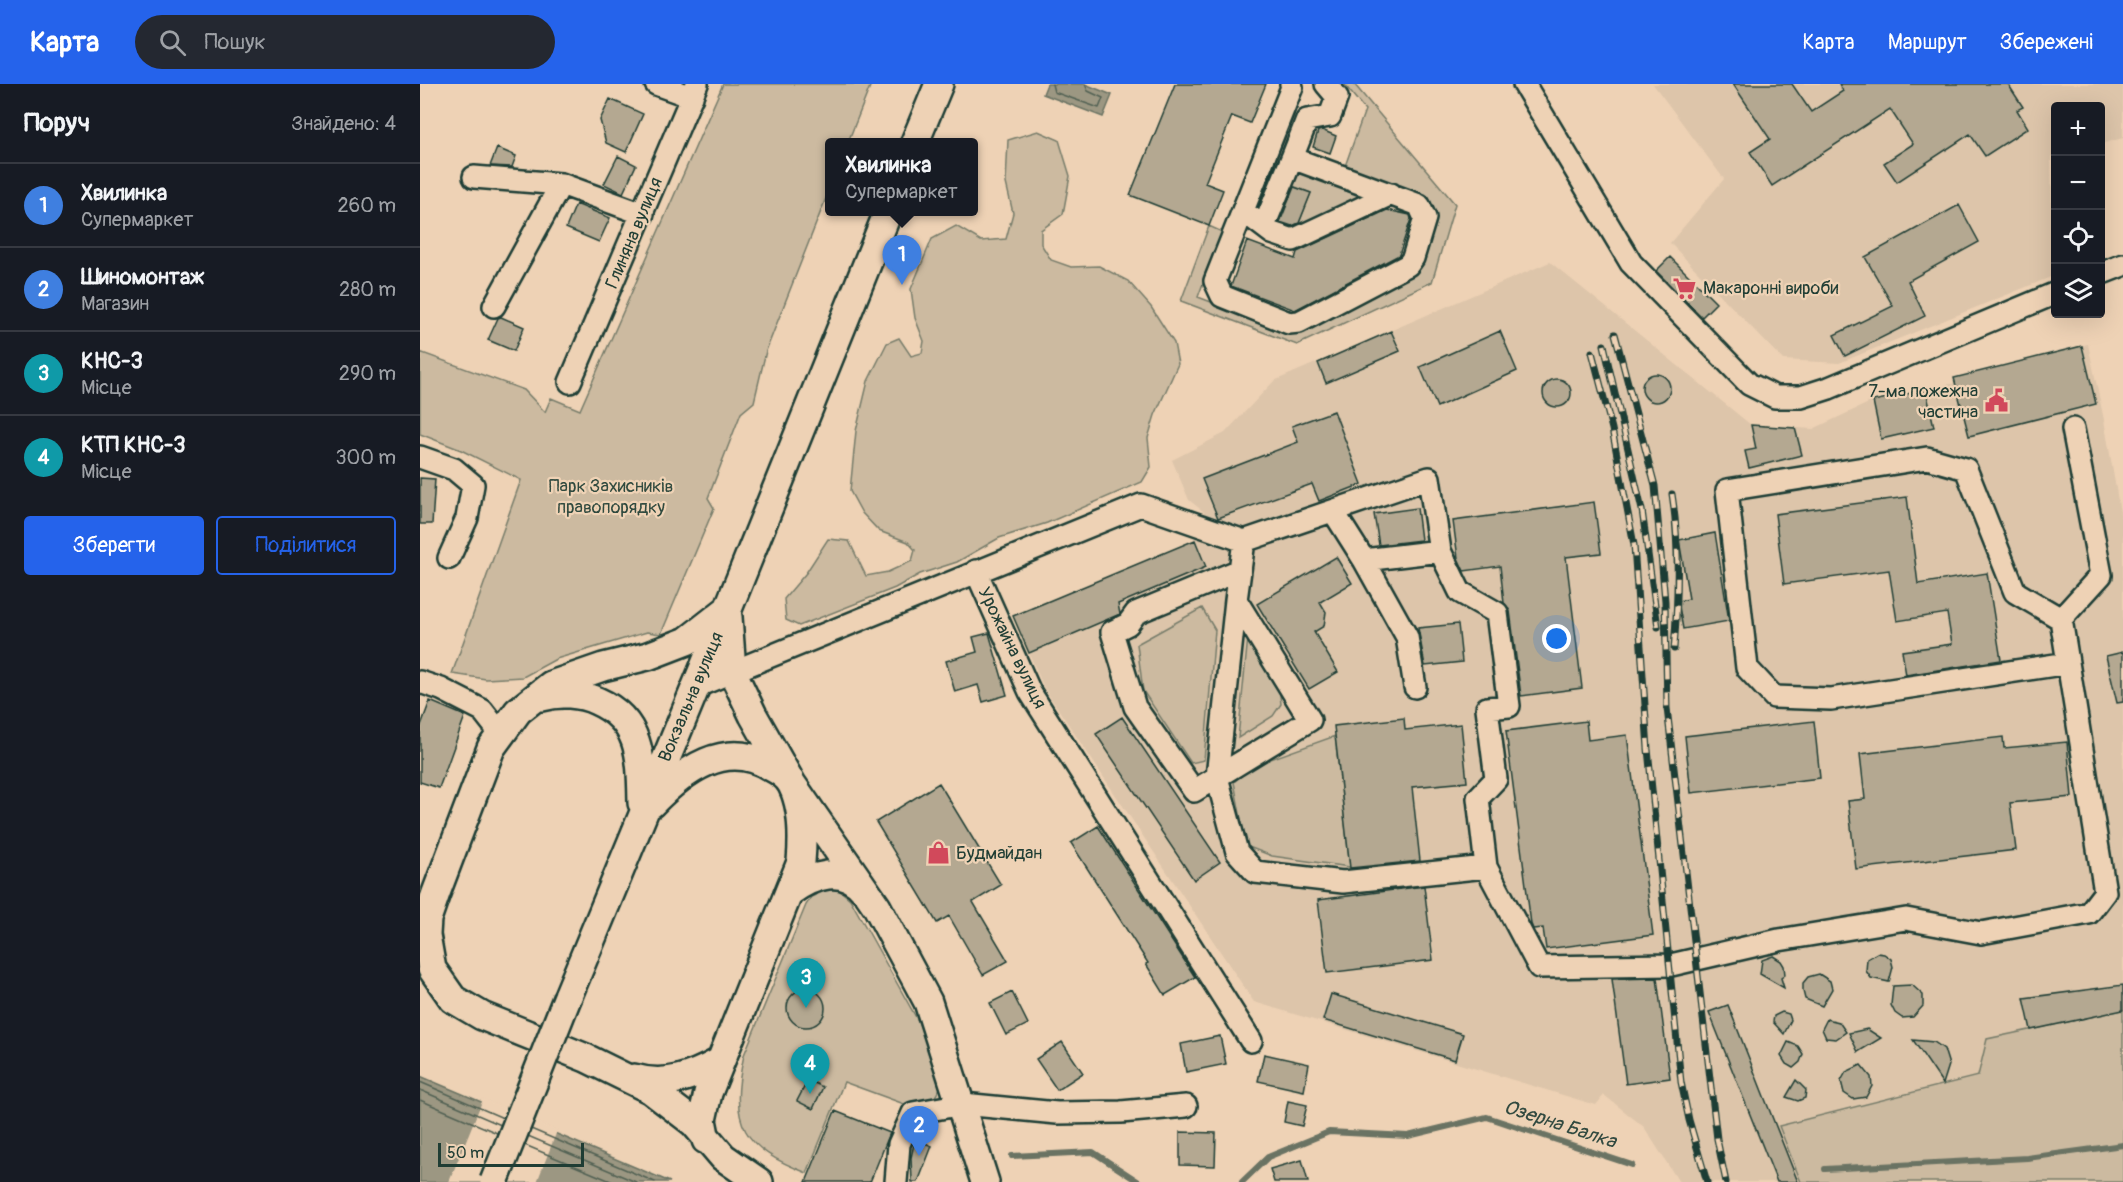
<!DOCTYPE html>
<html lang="uk">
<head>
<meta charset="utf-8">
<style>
  :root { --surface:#171b24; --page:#242831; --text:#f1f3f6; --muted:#9ea1a6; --line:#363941; --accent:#2563eb }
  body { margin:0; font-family:Pangolin,sans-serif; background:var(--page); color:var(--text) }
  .controls { position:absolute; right:18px; top:18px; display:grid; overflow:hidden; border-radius:6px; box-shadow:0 6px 24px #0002 }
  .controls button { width:54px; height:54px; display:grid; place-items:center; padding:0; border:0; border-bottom:2px solid var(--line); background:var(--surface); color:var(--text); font:30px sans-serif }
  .scale { position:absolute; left:18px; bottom:15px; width:146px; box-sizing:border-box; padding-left:6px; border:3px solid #1f3d34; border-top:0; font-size:16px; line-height:21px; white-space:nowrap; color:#1f3d34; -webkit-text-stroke:4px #eed2b5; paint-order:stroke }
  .you { position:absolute; left:1137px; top:555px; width:21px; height:21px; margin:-15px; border:4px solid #fff; border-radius:50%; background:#1a73e8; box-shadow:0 0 0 9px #1a73e833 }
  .badge { display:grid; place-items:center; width:39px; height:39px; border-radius:50%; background:var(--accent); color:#fff; font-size:20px; font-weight:700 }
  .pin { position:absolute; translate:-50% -50px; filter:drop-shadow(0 2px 3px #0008) }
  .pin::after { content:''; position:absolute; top:32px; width:21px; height:18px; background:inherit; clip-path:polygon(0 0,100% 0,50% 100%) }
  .popup { position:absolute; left:405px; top:54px; width:153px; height:78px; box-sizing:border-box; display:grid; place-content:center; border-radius:6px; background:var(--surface); filter:drop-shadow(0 2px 4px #0005); font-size:20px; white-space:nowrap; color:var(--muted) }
  .popup b { font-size:22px; color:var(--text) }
  .popup::after { content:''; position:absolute; left:50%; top:100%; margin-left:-12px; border:12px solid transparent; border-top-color:var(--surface) }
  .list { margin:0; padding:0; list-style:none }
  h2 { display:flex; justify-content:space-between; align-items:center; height:78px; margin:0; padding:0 24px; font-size:26px }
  h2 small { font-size:20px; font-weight:400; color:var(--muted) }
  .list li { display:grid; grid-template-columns:39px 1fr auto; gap:18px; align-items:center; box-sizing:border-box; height:84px; padding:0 24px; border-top:2px solid var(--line) }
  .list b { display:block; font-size:22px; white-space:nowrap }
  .list p { margin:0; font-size:20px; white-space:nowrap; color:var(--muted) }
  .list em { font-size:20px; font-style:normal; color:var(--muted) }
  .actions { display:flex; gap:12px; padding:18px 24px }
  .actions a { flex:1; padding:14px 0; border:2px solid var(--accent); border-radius:6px; text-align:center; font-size:21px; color:var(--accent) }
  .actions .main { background:var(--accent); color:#fff }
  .icon { flex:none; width:33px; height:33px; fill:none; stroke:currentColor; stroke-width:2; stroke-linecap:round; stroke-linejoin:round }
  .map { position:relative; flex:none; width:1703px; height:1098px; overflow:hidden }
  header { display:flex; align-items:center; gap:36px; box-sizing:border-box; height:84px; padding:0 30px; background:var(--accent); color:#fff }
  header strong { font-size:28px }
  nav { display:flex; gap:33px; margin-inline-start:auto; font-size:21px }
  .search { width:420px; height:54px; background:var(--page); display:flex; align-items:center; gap:15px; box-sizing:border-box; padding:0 21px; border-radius:33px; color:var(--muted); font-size:22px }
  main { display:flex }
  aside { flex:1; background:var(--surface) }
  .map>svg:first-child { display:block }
</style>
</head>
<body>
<header>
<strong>Карта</strong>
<div class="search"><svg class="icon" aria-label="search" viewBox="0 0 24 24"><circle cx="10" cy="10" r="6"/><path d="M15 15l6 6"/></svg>Пошук</div>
<nav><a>Карта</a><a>Маршрут</a><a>Збережені</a></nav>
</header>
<main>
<aside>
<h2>Поруч<small>Знайдено: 4</small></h2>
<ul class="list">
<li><span class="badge" style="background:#3f7fe0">1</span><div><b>Хвилинка</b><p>Супермаркет</p></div><em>260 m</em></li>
<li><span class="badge" style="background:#3f7fe0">2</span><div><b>Шиномонтаж</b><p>Магазин</p></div><em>280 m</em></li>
<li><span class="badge" style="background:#0f9aa8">3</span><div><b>КНС-3</b><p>Місце</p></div><em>290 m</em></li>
<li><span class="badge" style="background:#0f9aa8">4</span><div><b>КТП КНС-3</b><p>Місце</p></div><em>300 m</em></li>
</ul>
<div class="actions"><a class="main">Зберегти</a><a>Поділитися</a></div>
</aside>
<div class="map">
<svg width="1703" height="1098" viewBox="0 0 1703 1098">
  <rect width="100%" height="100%" fill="#eed2b5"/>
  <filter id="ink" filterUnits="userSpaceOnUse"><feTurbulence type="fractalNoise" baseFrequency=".0167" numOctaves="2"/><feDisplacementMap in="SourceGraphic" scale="12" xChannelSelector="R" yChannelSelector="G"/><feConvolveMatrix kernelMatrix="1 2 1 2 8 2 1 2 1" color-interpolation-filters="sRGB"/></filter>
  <g filter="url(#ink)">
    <path fill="#ddc5aa" d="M1233,0h470v54l-22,6 -1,-38h-44l-1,49 -4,1 2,120 -214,87 -56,-3 -113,-117 54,-64z
      M1130,178l201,163 62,4 60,-28 82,-18 14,53 68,-17 -14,-58 65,-17 16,76 19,109v481l-135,29 -10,37 -199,50 22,56h-122l-35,-55 -40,-32 -8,10 -342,-103 -210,-314 -31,-72 181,-76 10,-28 -15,-12 -17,-40 53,-27 49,-52z"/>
    <path fill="#ccbaa0" stroke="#767c6a" stroke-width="1.5" d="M303,0h148l-23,58h-18v46l-64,163 -12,51 -13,11 -33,85 6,10 -53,126 -14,-2 -91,27 -33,18 -37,2 -34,-5 69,-194 -60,-30 -41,-16v-82l104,38 21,22 6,-14 29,12z
      M924,0h10l101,120 -23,78 -135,63 -116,-44 28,-75 13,6 -24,65 90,34 118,-59 28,-59 -1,-7 -10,-9 -79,-28 21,-59z
      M618,47l21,9 11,36 -7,38 -22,16v14l10,16 20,7 28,-1 29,15 23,26 23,36 4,21 -23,51 -7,23 3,29 -9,15 -95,41 -48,15 -42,24 -37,12 -25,14 -96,38 -13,-6 -2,-21 22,-26 22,-34 21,2 17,35 22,-4 24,-11 3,-11 -7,-8 -29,-11 -17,-18 -12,-22 6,-60 12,-50 19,-38 12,-5 12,18 11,-3 2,-12 -9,-23 -4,-29 21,-50 24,-13 25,15 25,-2 7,-26 -7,-30 2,-43z
      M879,85l71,26 -73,33 14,-35 -18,-7z
      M782,524l13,22 -11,130 -13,3 -48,-72 -6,-47z
      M828,553l31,50 2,17 -8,12 -35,22z
      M915,652l15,131 -78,-11 -26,-10 -12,-64 20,-17z
      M409,805h9l12,10 68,122 24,64 -16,27 -82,-30 -37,91c-65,-25 -78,-49 -63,-118l62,-150 5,-8z
      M1703,926v172h-322l-22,-56 199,-50 9,-37z"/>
    <path fill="#9c9782" stroke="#6a7363" stroke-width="1.5" d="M627,0h38l27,11 -9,22 -60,-23z
      M0,992l250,106h-250z"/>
    <path fill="#eed2b5" d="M63,1015l74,32 -20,51h-88z"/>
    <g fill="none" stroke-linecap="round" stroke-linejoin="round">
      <path stroke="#516153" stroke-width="1.5" d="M632,0l2,8 45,16 4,-10 -15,-7 -3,-7
        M0,998l83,36
        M0,1006l81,35
        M0,1016l77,33
        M111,1045l124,53
        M108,1052l108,46
        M105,1061l88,37"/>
      <path stroke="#6a7363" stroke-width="6" d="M592,1072l81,-4 46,30
        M1405,1085l202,-11 96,-13
        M822,1098l26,-25 61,-25 79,4 79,-19 145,48"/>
    </g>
    <path fill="#b4a891" stroke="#1f3d34" stroke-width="1.5" d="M755,0h91l-16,39 -18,-7 -27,67 18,7 -14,36 -79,-31z
      M1313,0h59l19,28 32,-21 -4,-7h169l15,23 -6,3 11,18 -43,28 -15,-22 -73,48 -13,-19 29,-19 -23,-35 -118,77 -22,-34 20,-13z
      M190,15l33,15 -17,38 -20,-9 -6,-23z
      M902,46l14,6 -6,17 -17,-6 5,-16z
      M77,64l19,8 -4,11 -22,-1z
      M198,72l18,9 -13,28 -19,-9z
      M874,103l17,6 -12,30 -7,3 -12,-4z
      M156,120l34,14 -11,24 -33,-14z
      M1539,121l20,37 -71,39 17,35 -80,40 -11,-21 59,-29 -28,-49z
      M967,126l23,5 1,4 -12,36 -104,55 -64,-24 16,-45 48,18 2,-7z
      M1250,173l46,46 -14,14 -46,-46z
      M81,233l23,10 -10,24 -26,-11 10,-22z
      M971,247l9,20 -74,32 -8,-20z
      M1080,247l17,40 -80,36 -17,-40z
      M1662,262l14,58 -127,32 -15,-58z
      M1222 304a14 14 0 1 1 28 0a14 14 0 1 1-28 0Z
      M1123 309a14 14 0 1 1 28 0a14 14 0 1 1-28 0Z
      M1506,306l8,37 -53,12 -8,-38z
      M914,327l28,73 -43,17 -7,-17 -94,34 -16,-39 96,-37 -6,-16z
      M1331,341l44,3 7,27 -53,13 -4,-17 11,-2z
      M0,394l15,1 -3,45h-12z
      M1487,413l11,87 69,-11 14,87 -95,15 -4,-24 50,-7 -5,-31 -50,8 -8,-51 -105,14 -9,-70z
      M1174,418l7,51 -35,4 16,131 -61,8 -11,-85 -6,-8 -4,-37 -36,5 -6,-13 -5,-37z
      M997,424l4,32 -42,5 -5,-31z
      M1295,449l14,88 -46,8 -5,-28 11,-2 -10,-59z
      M775,456l11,27 -88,37 2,10 -91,39 -16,-37z
      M916,473l16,26 -32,19 6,10 -2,14 -10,6 24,40 -29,17 -52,-85z
      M1038,540l4,38 -37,4 -7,-38z
      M569,549l18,62 -24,7 -5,-17 -23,7 -9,-31 31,-9 -4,-15z
      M1703,568v50l-6,1 -11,-47z
      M10,617l35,15 -26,72 -19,-6v-54z
      M702,633l98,145 -26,18 -98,-146z
      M984,634l1,12 56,-6 6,58 -55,5 8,74 -70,7 -16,-142z
      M1166,637l2,19 39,-5 26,200 -107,14 -3,-21 -10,1 -2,-5 -25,-193z
      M1394,637l6,57 -129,15 -6,-57z
      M1583,653l1,11 63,-6 5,55 -62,6 6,47 -160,19 -8,-68 17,-2 -5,-45z
      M519,699l62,102 -28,17 35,59 -25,14 -34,-59 -12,7 -61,-101z
      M678,742l97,151 -30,18 -19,-31 2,-1 -77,-120z
      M1004,802l9,74 -106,13 -9,-73z
      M1457,869l7,1 7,5 2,8 -4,15 -18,-4 -5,-7 1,-12z
      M1353,872l8,5 3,5 1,9 -4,3 3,10 -24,-14 2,-14z
      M1399,890l11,7 2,8 -10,17 -17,-7 -2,-8v-8l5,-6z
      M1237,894l13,100 -44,6 -14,-105z
      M1492,901l11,10v11l-10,11 -11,1 -7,-5 -4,-8 2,-19z
      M1703,901v25l-92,20 -7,-32z
      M367 924a19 19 0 1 1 38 0a19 19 0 1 1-38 0Z
      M592,908l16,32 -22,11 -16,-32z
      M911,910l132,40 -8,26 -132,-40z
      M1308,921l37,94 33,83h-21l-68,-170z
      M1362,928l7,2 2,6 -7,14 -11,-12 1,-6z
      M1407,935l12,3 7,10 -10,7 -10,-1 -4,-9z
      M1447,945l14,9 -23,14 -9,-19z
      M800,952l6,28 -40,8 -5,-28z
      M1493,956l21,2 10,7 5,16 -6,19z
      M642,958l21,31 -26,17 -21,-31z
      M1368,958l10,4 5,8 -3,8 -7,6 -7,-4 -5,-8z
      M844,970l45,10 -5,27 -46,-10z
      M1441,981l10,12 1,9 -6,11 -13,2 -9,-6 -3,-12 5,-9z
      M388,996l15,7 -10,22 -16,-8z
      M1376,996l10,10 -1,8 -7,3 -12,-4z
      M868,1017l19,4 -5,21 -18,-4z
      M415,1027l55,22 -20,49h-64z
      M760,1048l36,1 -1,33 -35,-1z
      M495,1055l17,7 -14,36h-6l-1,-24z
      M882,1076l6,22h-34l-4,-13z"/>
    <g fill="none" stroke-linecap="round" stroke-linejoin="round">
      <defs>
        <path id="minor" d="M236,0l36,13
          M871,0l1,3 -77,194 7,15 67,27 10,-1 109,-57 5,-7 12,-40 -6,-13 -127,-47 15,-38 23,-4 7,-19 -11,-13
          M1104,0l107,179 118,121 26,13h26l28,-9 227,-95
          M54,93l87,7 82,30
          M823,127l29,22 21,7 98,-46
          M844,142l28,-68
          M1680,190l23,-9
          M74,222l67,-122
          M150,298l127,-298
          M0,373l34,12 19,16 -6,33 -18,40
          M1020,467l20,41 37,21 12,93 -22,2 9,71 -18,19 8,69
          M944,476l43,77 8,50
          M820,486l-104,43 -8,11 -16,8 23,75 59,84 116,-71 -74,-120 8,-59
          M556,487l54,121 221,349
          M816,516l-19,177 20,75 18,20 88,10 143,-15 53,100 132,-2 108,-25 127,-21 75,14 108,-20 16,-21 -44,-273 -46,-27 -49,-123 -39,-11 -200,32 20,178 27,29 57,2 237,-36
          M1641,535l40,-44 -28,-146
          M0,598l21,7 41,21 18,23
          M275,603l446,-182 103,36 185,-63 11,73 -76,9 -31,-49
          M476,1098l3,-38 14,-31 50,-9 94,9 64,-1 65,-6"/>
        <path id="major" d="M495,58l24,-58
          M308,525l-41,32 -39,15 -45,11 -52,18 -33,26 -27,37 -55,145 -9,26 -1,16 6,34 21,30 29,17 104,42 65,32 43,33 29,34 36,25
          M308,533l4,54 21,44 39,69 85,123 51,95 57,180
          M122,613c17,-5 38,-4 55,4 45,20 44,58 45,102
          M231,720c32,-33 75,-66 120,-37 8,4 17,10 21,18 11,22 11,53 9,77l-93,231 -6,27 4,20
          M371,807c22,-16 52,-26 72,-2
          M148,912l160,-387 160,-397
          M214,994c31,9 58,-1 85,-16"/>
      </defs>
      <use href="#minor" stroke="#1f3d34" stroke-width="26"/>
      <use href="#major" stroke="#1f3d34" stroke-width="32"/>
      <use href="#minor" stroke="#eed2b5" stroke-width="21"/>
      <use href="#major" stroke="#eed2b5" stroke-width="27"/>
      <defs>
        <path id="rail" d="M1195,250l40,152 10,115 2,107 50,431 9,43
          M1184,261l38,165 16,117
          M1172,268l20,77 22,116 14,204 33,333 8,38 18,62
          M1252,410c8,51 6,104 2,155"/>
      </defs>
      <use href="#rail" stroke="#1f3d34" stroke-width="7"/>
      <use href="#rail" stroke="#eed2b5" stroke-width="4.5" stroke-dasharray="14" stroke-linecap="butt"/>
      <defs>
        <path id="major-bridge" d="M74,1098l74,-186"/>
      </defs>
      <use href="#major-bridge" stroke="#1f3d34" stroke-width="32" stroke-linecap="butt"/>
      <use href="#major-bridge" stroke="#eed2b5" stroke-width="27"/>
    </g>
  </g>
  <defs>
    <symbol id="supermarket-bare" viewBox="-9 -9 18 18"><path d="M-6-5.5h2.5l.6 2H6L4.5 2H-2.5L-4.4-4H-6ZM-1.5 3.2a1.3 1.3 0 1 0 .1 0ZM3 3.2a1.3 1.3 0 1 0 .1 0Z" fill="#d1495b" stroke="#eed2b5" stroke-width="2.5" paint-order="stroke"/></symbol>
    <symbol id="civic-bare" viewBox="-9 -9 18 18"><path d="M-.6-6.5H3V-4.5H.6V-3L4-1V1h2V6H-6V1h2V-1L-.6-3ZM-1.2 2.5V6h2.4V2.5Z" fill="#d1495b" stroke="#eed2b5" stroke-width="2.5" paint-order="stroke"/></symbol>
    <symbol id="shop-bare" viewBox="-9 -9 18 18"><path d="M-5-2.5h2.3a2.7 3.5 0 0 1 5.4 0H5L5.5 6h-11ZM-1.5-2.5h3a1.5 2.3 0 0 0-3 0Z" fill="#d1495b" stroke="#eed2b5" stroke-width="2.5" paint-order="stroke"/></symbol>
  </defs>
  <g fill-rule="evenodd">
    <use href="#supermarket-bare" x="1248" y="188" width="33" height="33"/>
    <use href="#civic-bare" x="1560" y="300" width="33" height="33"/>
    <use href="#shop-bare" x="502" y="752" width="33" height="33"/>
  </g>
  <g text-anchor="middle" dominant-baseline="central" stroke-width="4.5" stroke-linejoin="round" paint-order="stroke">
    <g font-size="18" fill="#1f3d34" stroke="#eed2b5">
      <text transform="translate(214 149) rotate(-67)">Глиняна вулиця</text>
      <text transform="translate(592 564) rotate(64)">Урожайна вулиця</text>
      <text transform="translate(271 613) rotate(-67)">Вокзальна вулиця</text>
    </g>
    <g font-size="18" fill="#1f3d34" stroke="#eed2b5" text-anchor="start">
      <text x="1283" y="204">Макаронні вироби</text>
      <text x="1558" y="307" text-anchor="end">7-ма пожежна<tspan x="1558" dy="21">частина</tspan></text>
      <text x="536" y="769">Будмайдан</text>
    </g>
    <g font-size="18" fill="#304a3f" stroke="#eed2b5">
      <text x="191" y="402">Парк Захисників<tspan x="191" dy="21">правопорядку</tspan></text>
    </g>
    <g font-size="20" font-style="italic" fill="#324a40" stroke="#eed2b5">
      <text transform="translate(1140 1040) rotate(18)">Озерна Балка</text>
    </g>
  </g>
</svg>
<div class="controls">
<button>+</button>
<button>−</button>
<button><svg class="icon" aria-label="locate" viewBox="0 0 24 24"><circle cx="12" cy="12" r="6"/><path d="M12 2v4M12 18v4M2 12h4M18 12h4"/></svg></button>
<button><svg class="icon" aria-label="layers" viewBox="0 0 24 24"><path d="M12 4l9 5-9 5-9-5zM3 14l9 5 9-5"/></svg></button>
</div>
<div class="scale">50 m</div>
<div class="you"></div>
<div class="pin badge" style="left:482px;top:201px;background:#3f7fe0">1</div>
<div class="popup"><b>Хвилинка</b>Супермаркет</div>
<div class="pin badge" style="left:499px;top:1072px;background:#3f7fe0">2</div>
<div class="pin badge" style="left:386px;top:924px;background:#0f9aa8">3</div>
<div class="pin badge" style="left:390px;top:1010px;background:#0f9aa8">4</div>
</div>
</main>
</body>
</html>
